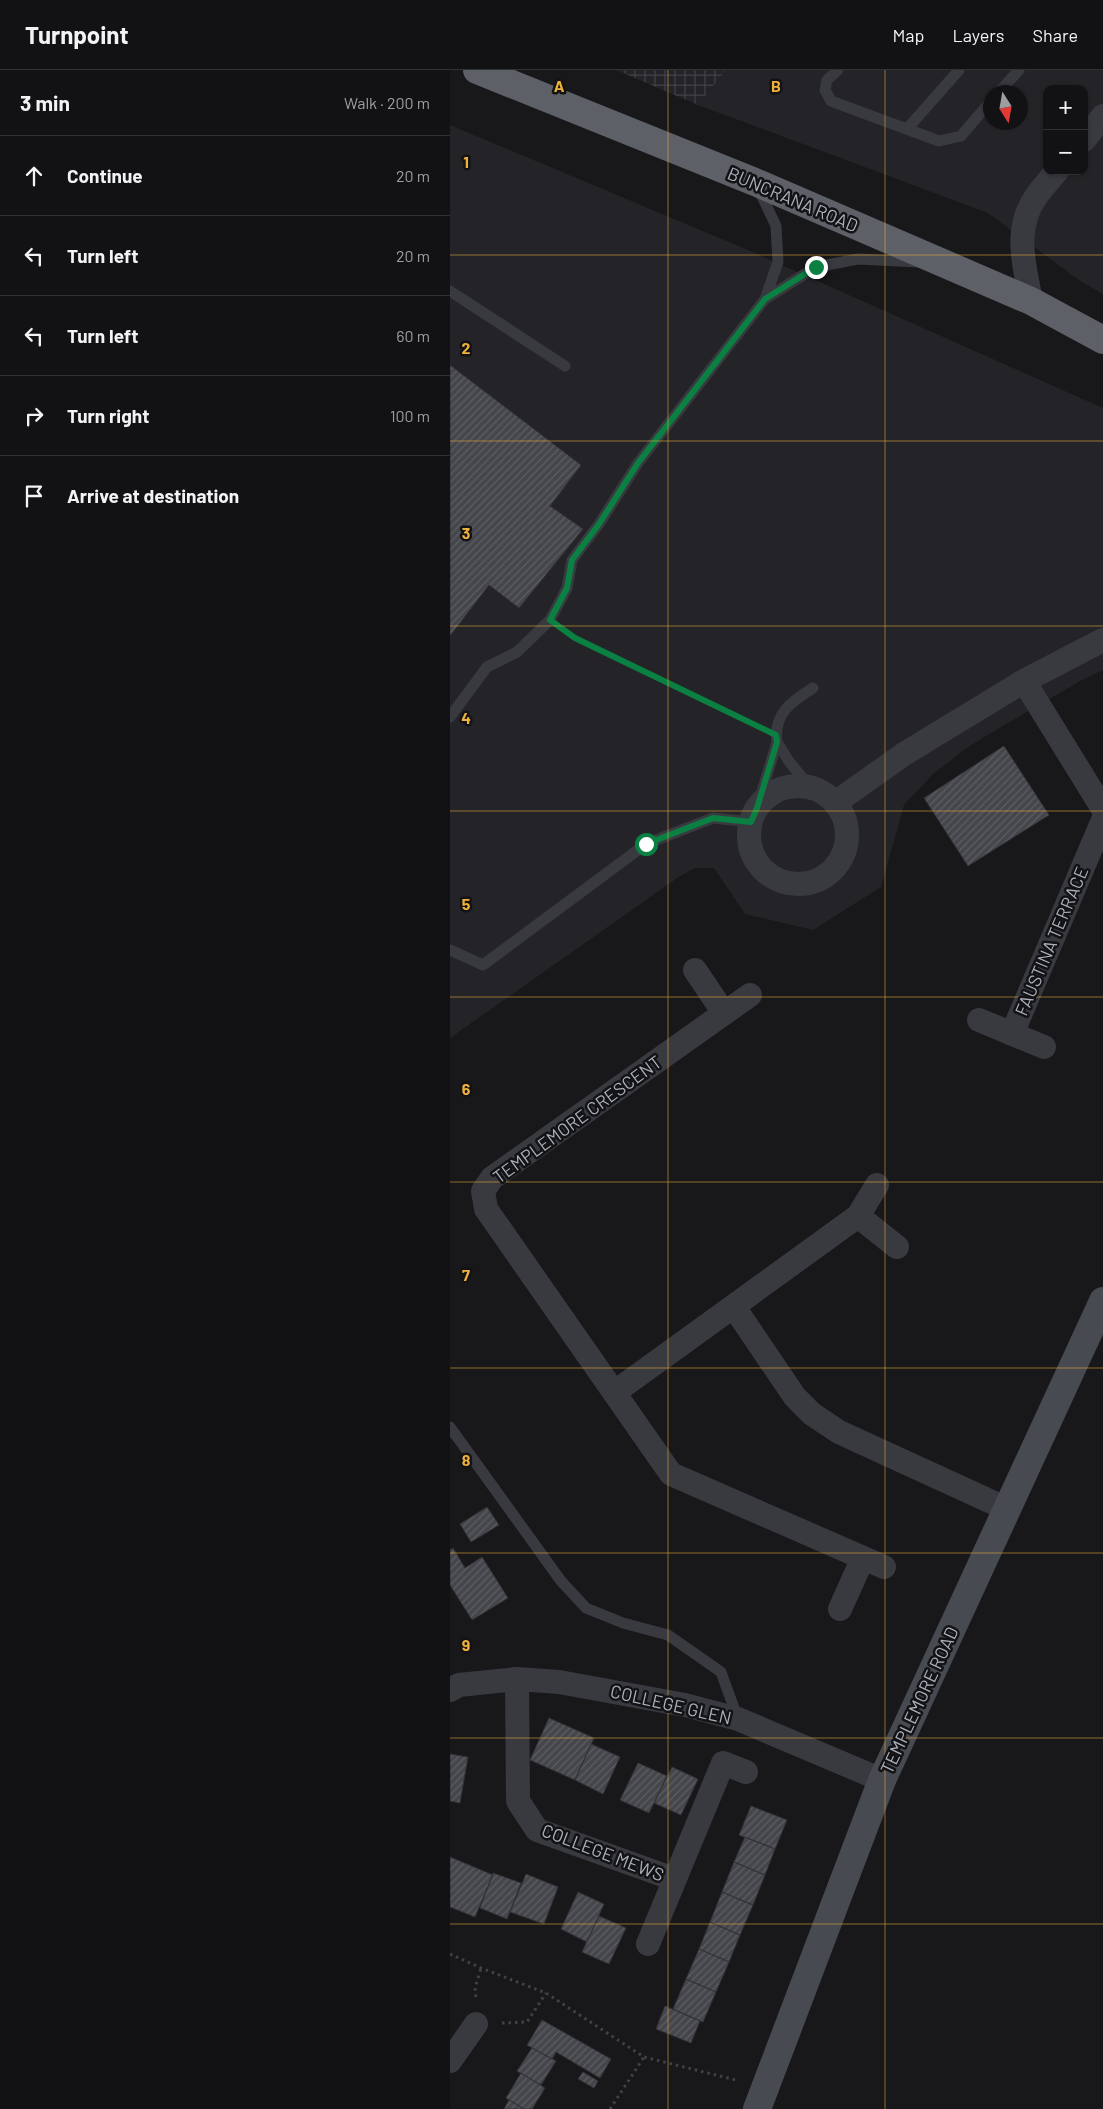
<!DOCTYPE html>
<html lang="en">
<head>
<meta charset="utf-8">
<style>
  :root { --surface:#121214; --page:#1b1b1d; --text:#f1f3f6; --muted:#9c9ea0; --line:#313234 }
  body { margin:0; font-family:Barlow,sans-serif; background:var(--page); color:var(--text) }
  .controls { position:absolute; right:15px; top:15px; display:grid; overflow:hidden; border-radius:10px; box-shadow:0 1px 4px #0004 }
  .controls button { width:45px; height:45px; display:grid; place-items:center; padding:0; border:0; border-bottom:1px solid var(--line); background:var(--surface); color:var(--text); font:25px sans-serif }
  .compass { position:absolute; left:533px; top:15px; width:45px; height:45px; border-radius:50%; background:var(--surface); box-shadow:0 1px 4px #0004; rotate:169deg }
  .stop { position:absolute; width:15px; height:15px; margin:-11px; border:4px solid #0b8043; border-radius:50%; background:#fff }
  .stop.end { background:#0b8043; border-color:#fff; box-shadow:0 1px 5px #0008 }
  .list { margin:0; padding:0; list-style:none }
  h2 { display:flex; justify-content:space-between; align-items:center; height:65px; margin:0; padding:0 20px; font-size:21px }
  h2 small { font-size:16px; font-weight:400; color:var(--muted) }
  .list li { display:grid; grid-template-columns:32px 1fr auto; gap:15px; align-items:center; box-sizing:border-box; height:80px; padding:0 20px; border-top:1px solid var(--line) }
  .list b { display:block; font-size:19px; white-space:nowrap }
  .list em { font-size:16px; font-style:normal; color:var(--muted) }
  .icon { flex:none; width:28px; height:28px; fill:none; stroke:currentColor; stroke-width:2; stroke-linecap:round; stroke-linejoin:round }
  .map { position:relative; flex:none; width:653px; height:2039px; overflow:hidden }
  header { display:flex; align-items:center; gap:30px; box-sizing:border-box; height:70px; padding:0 25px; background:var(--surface); border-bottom:1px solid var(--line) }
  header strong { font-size:24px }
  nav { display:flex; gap:28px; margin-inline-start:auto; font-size:18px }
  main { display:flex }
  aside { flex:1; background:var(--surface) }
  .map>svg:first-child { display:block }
</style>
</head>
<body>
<header>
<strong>Turnpoint</strong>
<nav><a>Map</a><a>Layers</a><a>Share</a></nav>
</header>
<main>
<aside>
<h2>3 min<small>Walk · 200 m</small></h2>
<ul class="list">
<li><svg class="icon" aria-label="ahead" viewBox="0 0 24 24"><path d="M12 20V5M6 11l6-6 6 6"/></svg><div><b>Continue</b></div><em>20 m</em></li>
<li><svg class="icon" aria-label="left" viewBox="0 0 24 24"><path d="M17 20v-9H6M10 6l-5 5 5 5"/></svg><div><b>Turn left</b></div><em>20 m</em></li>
<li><svg class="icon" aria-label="left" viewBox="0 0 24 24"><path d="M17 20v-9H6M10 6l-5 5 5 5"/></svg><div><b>Turn left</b></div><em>60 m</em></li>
<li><svg class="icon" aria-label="right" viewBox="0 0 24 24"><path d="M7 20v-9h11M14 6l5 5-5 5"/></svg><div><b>Turn right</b></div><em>100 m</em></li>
<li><svg class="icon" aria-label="arrive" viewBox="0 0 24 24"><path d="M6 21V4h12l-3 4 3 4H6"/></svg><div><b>Arrive at destination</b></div></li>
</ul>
</aside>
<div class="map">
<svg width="653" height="2039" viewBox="0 0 653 2039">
  <defs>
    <pattern id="industrial-grid" width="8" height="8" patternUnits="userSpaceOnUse" patternTransform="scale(1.25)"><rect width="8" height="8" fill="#242428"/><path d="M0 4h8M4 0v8" fill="none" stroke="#414145"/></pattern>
    <pattern id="building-hatch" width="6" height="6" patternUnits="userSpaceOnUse" patternTransform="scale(1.25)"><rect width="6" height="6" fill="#45464b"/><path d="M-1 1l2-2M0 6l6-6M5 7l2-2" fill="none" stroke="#5d5e63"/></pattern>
  </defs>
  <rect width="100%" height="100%" fill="#18181b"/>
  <path fill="#242428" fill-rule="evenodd" d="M276,0h377v224l-23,-13 -92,-68 -290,-108zM597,19h37v82h-37zM540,22h30v30h-30z
    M0,55l298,125 355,158v262l-19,9 -83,48 -33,20 -35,27 -29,31 -23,82 -68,43 -68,-16 -31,-46h-19l-15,8 -230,162z"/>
  <path fill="url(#industrial-grid)" d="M166,0h110l-28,35z"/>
  <path fill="url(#building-hatch)" stroke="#323237" d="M0,295l131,100 -31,41 33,23 -64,79 -30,-23 -39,51z
    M554,676l45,69 -81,51 -44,-68z
    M37,1437l12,18 -28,17 -11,-18z
    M3,1478l12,20 17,-11 26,41 -36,22 -22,-35v-35z
    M99,1648l45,20 -19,42 -45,-20z
    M141,1674l29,13 -17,37 -28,-14z
    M0,1684l18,3 -8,46 -10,-2z
    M188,1693l29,13 -18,37 -29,-13z
    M222,1697l26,12 -17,36 -27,-12z
    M301,1736l36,14 -12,29 -36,-14z
    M295,1767l30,12 -10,26 -31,-13z
    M0,1787l43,18 -18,42 -25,-10z
    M284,1792l31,13 -12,30 -31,-13z
    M43,1803l28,10 -14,36 -27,-11z
    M76,1804l32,13 -14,37 -34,-12z
    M128,1822l26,12 -17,38 -26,-13z
    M272,1822l31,13 -13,30 -30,-13z
    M149,1846l27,12 -17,36 -27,-12z
    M260,1852l30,13 -11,27 -30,-13z
    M249,1879l30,13 -13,30 -30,-13z
    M236,1909l30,13 -13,30 -30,-13z
    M215,1936l35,15 -9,22 -35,-14z
    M92,1950l69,39 -11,19 -44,-26 -4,7 -25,-14z
    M82,1978l24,13 -15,24 -24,-14z
    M133,2002l15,9 -4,7 -16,-9z
    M71,2003l24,15 -13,21h-8l-18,-11z
    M59,2030l15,9h-20z"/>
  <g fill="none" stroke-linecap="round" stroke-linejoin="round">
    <path stroke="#3f4247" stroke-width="3" stroke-dasharray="2.5 4" stroke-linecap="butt" d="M117,562l8,6 181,88
      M0,1884l31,14 65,25 98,64 92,23
      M26,1927l-1,-9 6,-20
      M52,1953l25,-1 19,-29
      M160,2039l34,-52"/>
    <path stroke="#393a40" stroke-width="11" d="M388,0l-11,10 -2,10 6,11 108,40 22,-5 29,-34
      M549,22l20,-22
      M457,59l52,-59
      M0,221l115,75
      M315,229l51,-32 42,-8 61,3
      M0,647l37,-50 30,-15 33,-32 17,-32 5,-28 27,-36 39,-61 127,-164 13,-37 -2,-36 -18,-38
      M327,672l11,18 22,27
      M307,738l20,-66c-4,-28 15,-41 36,-54
      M0,880l33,15 163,-121 67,-26 38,4
      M0,1357l111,154 25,27 37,15 45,12 53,37 17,47"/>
    <path stroke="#393a40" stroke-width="24" d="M634,70l19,-24
      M581,231c-7,-37 -18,-73 6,-106 6,-8 13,-16 20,-24
      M574,611l79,128
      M299 765a49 49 0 1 1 98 0a49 49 0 1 1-98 0Z
      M385,733l69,-49 120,-73 79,-41
      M245,900l29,43
      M300,925l-258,183 -9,13 3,18 185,265 213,93
      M529,950l65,27
      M562,964l91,-214
      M408,1146l39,31
      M284,1237l61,90 17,17 27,18 168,77
      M165,1322l243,-176 19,-31
      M390,1539l23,-51
      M67,1609l1,122 19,29 137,49
      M0,1620l9,-5 58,-6 42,3 126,23 53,14 144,61
      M198,1874l75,-181 23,9
      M0,1991l26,-37"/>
    <path stroke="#474a50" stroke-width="28" d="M307,2039l125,-329 221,-479"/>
    <path stroke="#5d6067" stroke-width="28" d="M27,0l278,112 276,119 72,39"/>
  </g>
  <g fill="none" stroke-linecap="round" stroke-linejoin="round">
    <path stroke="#0b8043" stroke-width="6" d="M196,774l67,-26 38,4 6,-14 20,-66 -1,-7 -201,-97 -25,-18 17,-32 5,-28 27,-36 39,-61 127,-164 51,-32"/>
  </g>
  <path fill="none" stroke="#f0b13b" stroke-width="1" stroke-opacity="0.55" d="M218,0v2039M435,0v2039M0,185h653M0,371h653M0,556h653M0,741h653M0,927h653M0,1112h653M0,1298h653M0,1483h653M0,1668h653M0,1854h653"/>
  <g text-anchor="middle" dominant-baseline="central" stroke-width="5" stroke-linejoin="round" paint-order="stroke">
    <g font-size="18" fill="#abb0ba" stroke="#131316">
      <text transform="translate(343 129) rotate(23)">BUNCRANA ROAD</text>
      <text transform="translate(601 871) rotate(-67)">FAUSTINA TERRACE</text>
      <text transform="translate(127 1049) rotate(-36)">TEMPLEMORE CRESCENT</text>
      <text transform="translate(469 1630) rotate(-65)">TEMPLEMORE ROAD</text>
      <text transform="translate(221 1634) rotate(13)">COLLEGE GLEN</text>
      <text transform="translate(153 1782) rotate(21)">COLLEGE MEWS</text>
    </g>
  </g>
  <g font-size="16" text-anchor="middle" font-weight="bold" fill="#f0b13b" stroke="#131316" stroke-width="5" stroke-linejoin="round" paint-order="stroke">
    <text x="109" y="22">A</text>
    <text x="326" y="22">B</text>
    <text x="16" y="98">1</text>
    <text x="16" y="284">2</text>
    <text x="16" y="469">3</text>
    <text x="16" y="654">4</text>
    <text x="16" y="840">5</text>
    <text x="16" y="1025">6</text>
    <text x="16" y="1211">7</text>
    <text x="16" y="1396">8</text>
    <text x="16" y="1581">9</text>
  </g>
</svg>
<div class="controls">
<button>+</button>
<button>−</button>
</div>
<svg class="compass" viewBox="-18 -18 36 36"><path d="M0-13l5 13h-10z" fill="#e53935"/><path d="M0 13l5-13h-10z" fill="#9c9ea0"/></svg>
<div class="stop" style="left:196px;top:774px"></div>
<div class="stop end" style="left:366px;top:197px"></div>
</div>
</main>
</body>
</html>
